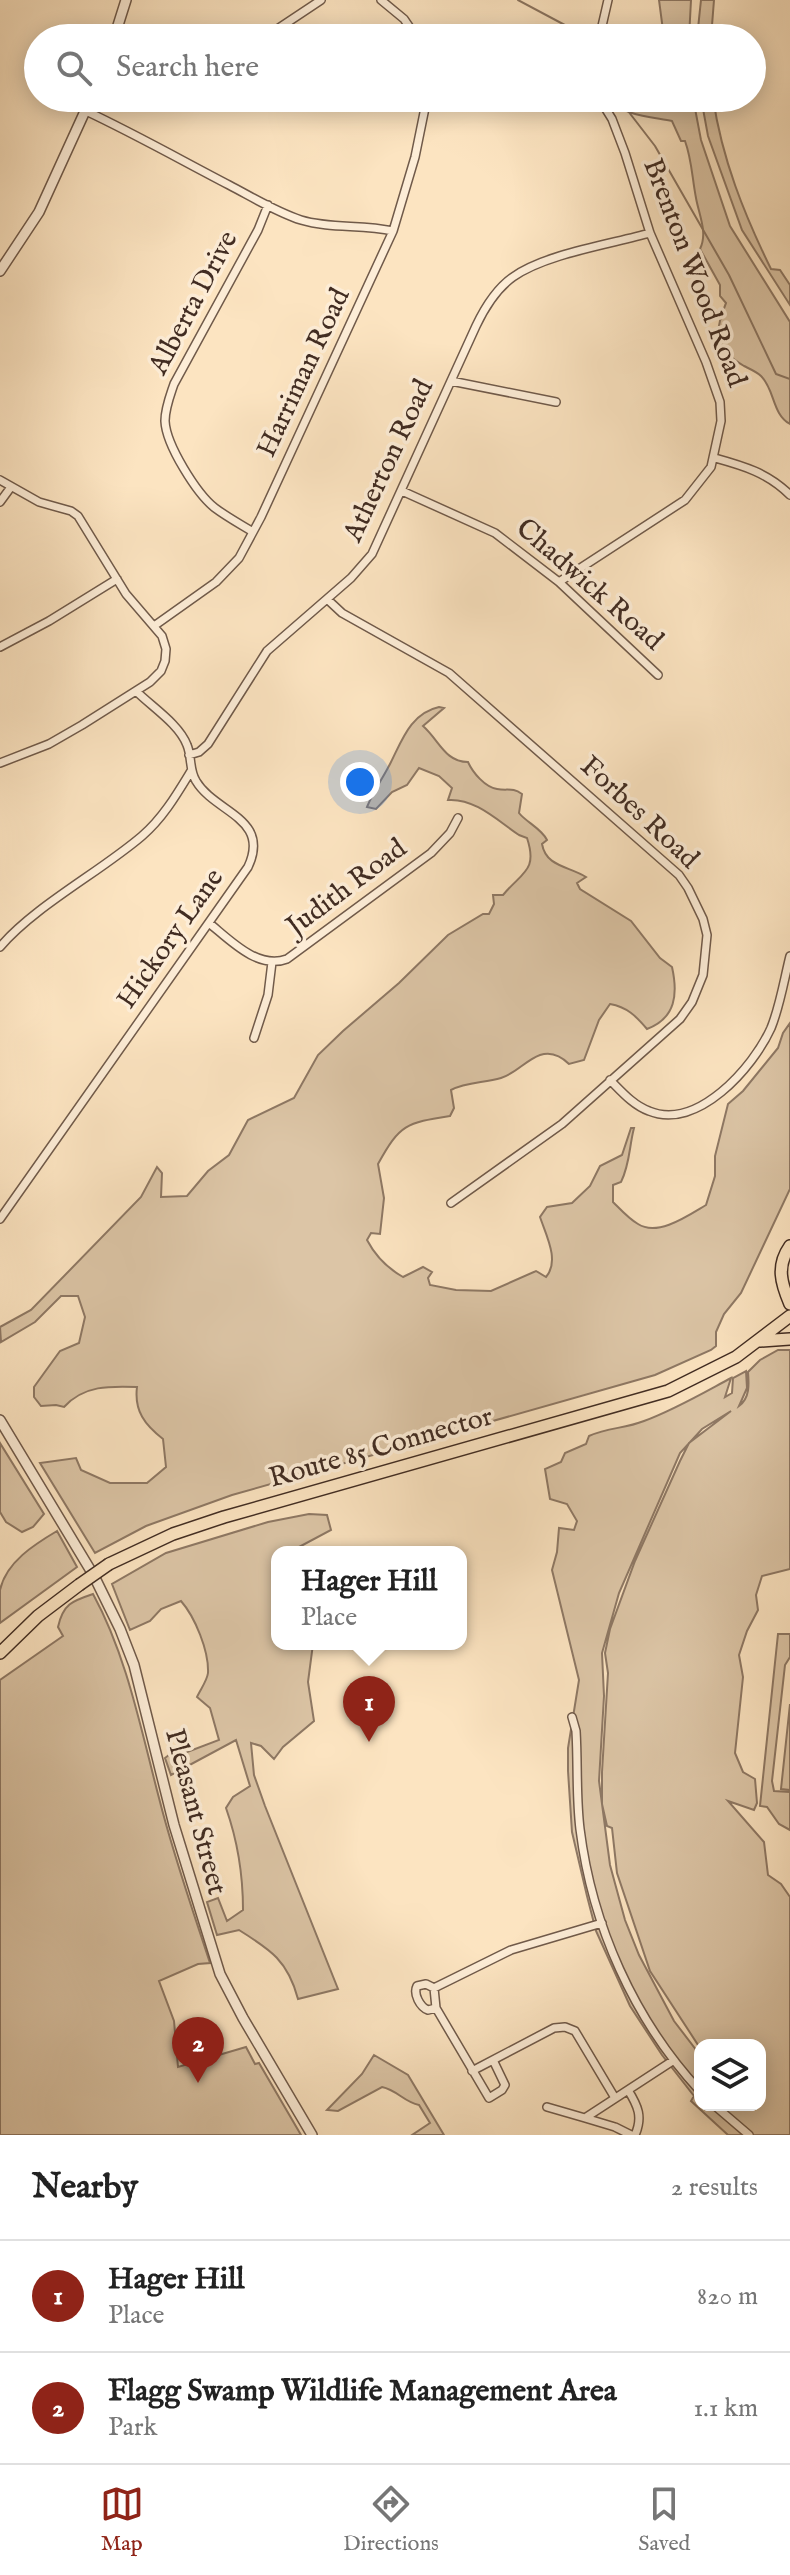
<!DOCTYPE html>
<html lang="en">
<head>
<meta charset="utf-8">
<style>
  :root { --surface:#fff; --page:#f2f2f2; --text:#222; --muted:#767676; --line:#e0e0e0; --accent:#8f2418 }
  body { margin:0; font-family:"IM FELL English",serif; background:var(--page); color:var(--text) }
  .controls { position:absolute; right:24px; bottom:24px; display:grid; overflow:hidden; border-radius:16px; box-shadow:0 4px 20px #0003 }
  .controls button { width:72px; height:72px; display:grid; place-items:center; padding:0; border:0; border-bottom:2px solid var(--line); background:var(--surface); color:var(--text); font:40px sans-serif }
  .you { position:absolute; left:360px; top:782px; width:28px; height:28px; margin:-20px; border:6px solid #fff; border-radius:50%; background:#1a73e8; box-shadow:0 0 0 12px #1a73e833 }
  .badge { display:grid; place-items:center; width:52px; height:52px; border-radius:50%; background:var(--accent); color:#fff; font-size:26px; font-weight:700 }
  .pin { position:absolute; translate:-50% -66px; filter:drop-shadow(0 2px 4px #0008) }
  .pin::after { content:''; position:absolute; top:42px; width:28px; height:24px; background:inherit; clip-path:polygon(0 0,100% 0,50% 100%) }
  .popup { position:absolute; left:271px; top:1546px; width:196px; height:104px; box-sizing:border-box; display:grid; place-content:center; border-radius:16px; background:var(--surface); filter:drop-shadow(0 2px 6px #0005); font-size:26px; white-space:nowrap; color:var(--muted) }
  .popup b { font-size:30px; color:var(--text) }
  .popup::after { content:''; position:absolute; left:50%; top:100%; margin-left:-16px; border:16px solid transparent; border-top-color:var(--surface) }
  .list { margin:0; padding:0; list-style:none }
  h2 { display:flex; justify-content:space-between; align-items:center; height:104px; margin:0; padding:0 32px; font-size:34px }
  h2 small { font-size:26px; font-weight:400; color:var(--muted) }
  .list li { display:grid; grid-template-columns:52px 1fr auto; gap:24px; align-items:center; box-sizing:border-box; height:112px; padding:0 32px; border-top:2px solid var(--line) }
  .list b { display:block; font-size:30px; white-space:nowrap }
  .list p { margin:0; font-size:26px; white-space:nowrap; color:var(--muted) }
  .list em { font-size:26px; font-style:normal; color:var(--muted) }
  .icon { flex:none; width:44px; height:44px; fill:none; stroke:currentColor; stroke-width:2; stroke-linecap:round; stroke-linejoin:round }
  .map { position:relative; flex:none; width:790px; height:2135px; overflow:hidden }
  .search { position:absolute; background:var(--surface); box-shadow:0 4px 20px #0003; left:24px; right:24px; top:24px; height:88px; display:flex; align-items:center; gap:20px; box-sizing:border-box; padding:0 28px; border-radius:44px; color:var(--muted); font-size:30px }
  .sheet { height:328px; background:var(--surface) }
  nav { display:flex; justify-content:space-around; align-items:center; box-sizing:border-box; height:112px; border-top:2px solid var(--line); background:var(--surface); font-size:22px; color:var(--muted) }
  nav a { display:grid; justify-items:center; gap:4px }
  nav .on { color:var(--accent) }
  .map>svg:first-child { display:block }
</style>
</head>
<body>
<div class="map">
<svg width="790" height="2135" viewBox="0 0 790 2135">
  <rect width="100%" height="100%" fill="#fce4c1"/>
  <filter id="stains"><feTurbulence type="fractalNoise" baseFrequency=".0025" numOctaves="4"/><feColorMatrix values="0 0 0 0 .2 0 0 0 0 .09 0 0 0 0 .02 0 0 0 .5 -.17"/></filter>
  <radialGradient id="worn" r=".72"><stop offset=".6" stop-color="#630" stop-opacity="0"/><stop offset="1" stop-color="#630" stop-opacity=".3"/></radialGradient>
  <path fill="#dcc5a6" stroke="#8e7864" stroke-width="2" fill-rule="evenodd" d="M659,0h32l-2,38h-25z
    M701,0h13l-3,38h-14z
    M609,98h84l8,42 29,86 60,96v102c-18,-10 -15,-34 -29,-48 -4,-4 -11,-7 -17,-10 -30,-18 -31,-31 -18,-63l-6,-7v-11l-20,-36c8,-16 -1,-34 -4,-51 -4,-20 -4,-38 -11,-57h-4l-9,-20c-19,-4 -51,-5 -63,-23z
    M701,98h12c9,61 31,116 58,171l9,1 10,15v20l-48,-75 -34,-94z
    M439,707l5,1 -21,18c16,14 22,36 45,36 5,11 17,25 29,27 11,2 15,-2 25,5l-3,19c7,9 23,16 28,27l-5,4c4,23 27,22 44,33l-9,6 3,6 51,32 29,37 12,9c6,27 4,51 -25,62 -11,-13 -20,-22 -37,-25l-11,16 -15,40 -15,4c-8,-8 -17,-13 -29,-9 -14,5 -25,19 -39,23 -17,5 -35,4 -50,12l3,18 -4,8c-44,7 -50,8 -72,48l6,34 -4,36 -9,-1 -4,7c9,17 20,28 36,37l20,-10 9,5 -4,6 2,7 26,5 35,1 45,-20 10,6c14,-16 0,-42 -6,-60l7,-10 25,-4 18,-17 10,-20 22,-11 9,-27h3c-5,19 -4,36 -13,54l-8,3v17c8,8 16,17 25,22 20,13 51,-9 68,-19l9,-29v-20l13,-52 15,-13 35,-43 5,-15 7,-10v166l-49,104 -17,21 -8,18v14l-5,4 -56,25 -423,120 -86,31 -51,27 -55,-90 36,-5 5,12 29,13h37l19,-16 -3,-28c-18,-14 -29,-28 -26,-52 -27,-1 -53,-2 -73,20l-8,-2 -15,1 -7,-9v-10l26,-36 19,-8 6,-26 -7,-21h-17l-26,26 -34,20 -1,-15 31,-17 110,-113 16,-30 5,6 -1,24 26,-1 21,-25 21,-16 19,-35 46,-22 24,-43 25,-24 56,-48 49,-48 35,-21h6l5,-10 -1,-9h10c19,-23 35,-24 24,-57l-8,-3c-21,-14 -44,-37 -71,-35l4,-12 -13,-12 -20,-8 -12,17 -15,7 -16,17 -9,-2c7,-17 16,-29 24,-45 11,-22 20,-49 48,-55z
    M778,1350h12v219l-28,7 -6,19 2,15 -11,21 -8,24 4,22 -8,76 8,19 12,7 2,24 -3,7 -26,-9 36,41 4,33 13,9 9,13v238h-62l-37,-34 3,-5 -32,-41 -32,-49 -34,-75 -9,-35 -15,-64 -4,-61v-23l11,-68 -27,-110 5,-18 2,-24 15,2 3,-9 -10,-17 -17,-5 -5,-30 16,-7 4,-9 21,-9 3,-8c20,-9 35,-7 55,-15 30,-11 59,-28 87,-43l-6,19 7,-4 1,-15 13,-7 1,17 -8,18c11,-8 10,-22 9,-34l12,-12zM731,1411l-42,32 -9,18 -45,100 -25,68 -5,24 3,20 -6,99v32l5,22 5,2 5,45 33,98 50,77v-3h60v60h-60v-50l-26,-34 -35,-66 -14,-35 -15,-55 -11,-84 5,-85 -2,-43 17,-60 61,-140 22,-24z
    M0,1443l44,71 -11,13 -11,5 -16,-10 -6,-10z
    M309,1514l18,1 4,15 -32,17 -1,5h-21v92h36l-5,38 6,39 -31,26 -9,12 -13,-13 -10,-3 3,32 11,31 73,183 -40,10c-10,-38 -27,-49 -59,-69l-22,5 -10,-33 11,-4 9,23 16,-11c0,-37 -5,-68 -17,-102l7,-11 17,-11 -14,-46 -65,35 -6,-17 13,-10 4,6 37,-14 -9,-32 -13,-11c3,-7 10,-16 11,-24 1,-22 -13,-56 -27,-72l-20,8 -11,12 -20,9 -18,-46 54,-31 102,-31z
    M57,1531l20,36 -77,56c0,-10 0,-23 0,-33 6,-28 35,-46 57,-59z
    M93,1594c34,62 48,136 66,204 14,56 33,110 51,165l-12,1 -39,17 15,40 4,46 68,-20 9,17 4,-1 42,72h-301v-455l63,-44 -5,-9c5,-23 14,-26 35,-33z
    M778,1634h12v23l-5,8 -13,116 2,10 16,1v38l-11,-6 -12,-17 -7,-1z
    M790,1704v86l-9,-1z
    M374,2055l34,20 36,60h-32l18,-12 -11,-18c-15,-3 -22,-15 -37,-18l-44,24 -11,-1 35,-36z"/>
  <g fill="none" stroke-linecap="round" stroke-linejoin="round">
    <path stroke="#8b7561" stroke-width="2" d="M518,0l60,32
      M618,98l37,48 74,129 47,99 14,5"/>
    <defs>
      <path id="minor" d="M381,0l23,19 13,19
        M279,28l42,-28
        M594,38l8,-12 6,-26
        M86,111c49,23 95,49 143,74 23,12 47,27 72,35 30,9 61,4 92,11
        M451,381l105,21
        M715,458c29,8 53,15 75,37
        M0,480l39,22 32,9 7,5 48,78 36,42 4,13 -1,12 -4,10 -11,11 -68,43 -33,19 -49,19
        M402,491l93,42 64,49 99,93
        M0,502l11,-15
        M253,532c-13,-8 -26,-15 -38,-24 -18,-14 -49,-63 -50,-87 0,-13 5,-25 9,-37l84,-154 10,-25
        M559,582l126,-82 26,-33 10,-46 -1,-19 -14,-40 -56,-129 -25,-80 -13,-34 -13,-21
        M327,599l15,14 107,60 230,202 9,13 15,31 4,16 -4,40 -11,27 -12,17 -118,105 -111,79
        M154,626l62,-44 23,-24 22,-41 132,-286 22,-74 12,-59
        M0,647l49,-26 68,-42
        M189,755l10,-3 9,-8 59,-93 84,-73 21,-24 104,-228c9,-19 20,-37 37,-49 32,-23 98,-33 137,-44
        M209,923c21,17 49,47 78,36l144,-106 19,-20 8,-15
        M0,947c35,-41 100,-75 142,-111 21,-18 35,-42 49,-65
        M254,1038l14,-43 4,-33
        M610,1080c12,12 23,25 39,31 48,20 104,-43 122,-83 9,-22 13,-48 19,-72
        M0,1219l248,-352c23,-49 -33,-54 -52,-86 -7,-11 -4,-24 -9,-36 -8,-21 -35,-38 -51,-54
        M572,1717l4,14c2,33 0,65 4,98 12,96 54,191 120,262
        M434,1988l77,-38 91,-27
        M436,2008l-8,2c-8,-3 -15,-16 -11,-24l9,-2 8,4 2,20 53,90 13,-8 3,-5 -12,-25
        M472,2071l82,-43 11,-1 10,4 40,67
        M628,2090c10,16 15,27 7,45
        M714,2105l35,30
        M547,2107l38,11
        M631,2135l-16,-8 -30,-9 89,-58"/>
      <path id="tertiary" d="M114,38l12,-38
        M0,271l39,-59 52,-114
        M0,1420l94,156 26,53 14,36 40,160 46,149 23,44 69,117"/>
      <path id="primary" d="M790,1246c-14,20 -9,37 0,58
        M760,1341l30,-2
        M109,1564l64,-30 51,-17 444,-126 68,-34 54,-41
        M0,1653l38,-37 41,-31"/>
    </defs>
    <use href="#minor" stroke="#705a4a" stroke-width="10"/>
    <use href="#tertiary" stroke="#705a4a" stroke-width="12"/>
    <use href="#primary" stroke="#412c22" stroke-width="14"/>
    <use href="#minor" stroke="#fdedd7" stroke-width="7"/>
    <use href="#tertiary" stroke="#fdedd7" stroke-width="9"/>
    <use href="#primary" stroke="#fce4c1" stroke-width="11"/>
    <defs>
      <path id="primary-bridge" d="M79,1585l30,-21"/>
    </defs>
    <use href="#primary-bridge" stroke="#412c22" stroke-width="14" stroke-linecap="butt"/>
    <use href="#primary-bridge" stroke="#fce4c1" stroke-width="11"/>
  </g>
  <g text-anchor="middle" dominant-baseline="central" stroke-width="7" stroke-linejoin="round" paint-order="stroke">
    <g font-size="28" fill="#412c22" stroke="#fdedd7">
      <text transform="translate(694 273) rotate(69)">Brenton Wood Road</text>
      <text transform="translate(194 303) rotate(-62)">Alberta Drive</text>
      <text transform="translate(304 373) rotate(-65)">Harriman Road</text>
      <text transform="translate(389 461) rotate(-65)">Atherton Road</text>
      <text transform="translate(589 585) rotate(41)">Chadwick Road</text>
      <text transform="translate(639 813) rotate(43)">Forbes Road</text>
      <text transform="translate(347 888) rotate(-37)">Judith Road</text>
      <text transform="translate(171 939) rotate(-55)">Hickory Lane</text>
      <text transform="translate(381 1448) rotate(-16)">Route 85 Connector</text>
      <text transform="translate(195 1812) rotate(75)">Pleasant Street</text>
    </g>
  </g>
  <rect width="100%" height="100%" filter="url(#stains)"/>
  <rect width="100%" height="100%" fill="url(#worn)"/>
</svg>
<div class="controls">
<button><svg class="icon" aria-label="layers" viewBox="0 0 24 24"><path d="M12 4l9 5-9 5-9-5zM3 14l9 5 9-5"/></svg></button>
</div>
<div class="you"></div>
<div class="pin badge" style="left:369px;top:1742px">1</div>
<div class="popup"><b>Hager Hill</b>Place</div>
<div class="pin badge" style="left:198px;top:2083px">2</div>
<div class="search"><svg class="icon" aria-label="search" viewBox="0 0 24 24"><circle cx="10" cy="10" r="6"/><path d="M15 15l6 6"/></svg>Search here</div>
</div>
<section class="sheet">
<h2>Nearby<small>2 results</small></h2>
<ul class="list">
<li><span class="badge">1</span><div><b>Hager Hill</b><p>Place</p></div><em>820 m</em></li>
<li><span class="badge">2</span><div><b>Flagg Swamp Wildlife Management Area</b><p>Park</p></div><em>1.1 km</em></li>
</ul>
</section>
<nav>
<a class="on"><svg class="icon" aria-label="map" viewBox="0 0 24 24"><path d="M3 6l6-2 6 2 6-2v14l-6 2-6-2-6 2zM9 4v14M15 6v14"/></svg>Map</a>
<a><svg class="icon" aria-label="directions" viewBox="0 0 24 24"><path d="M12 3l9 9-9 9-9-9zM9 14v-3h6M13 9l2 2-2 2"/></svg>Directions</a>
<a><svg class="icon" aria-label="saved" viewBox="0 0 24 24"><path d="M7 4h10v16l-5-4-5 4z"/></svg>Saved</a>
</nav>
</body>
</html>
